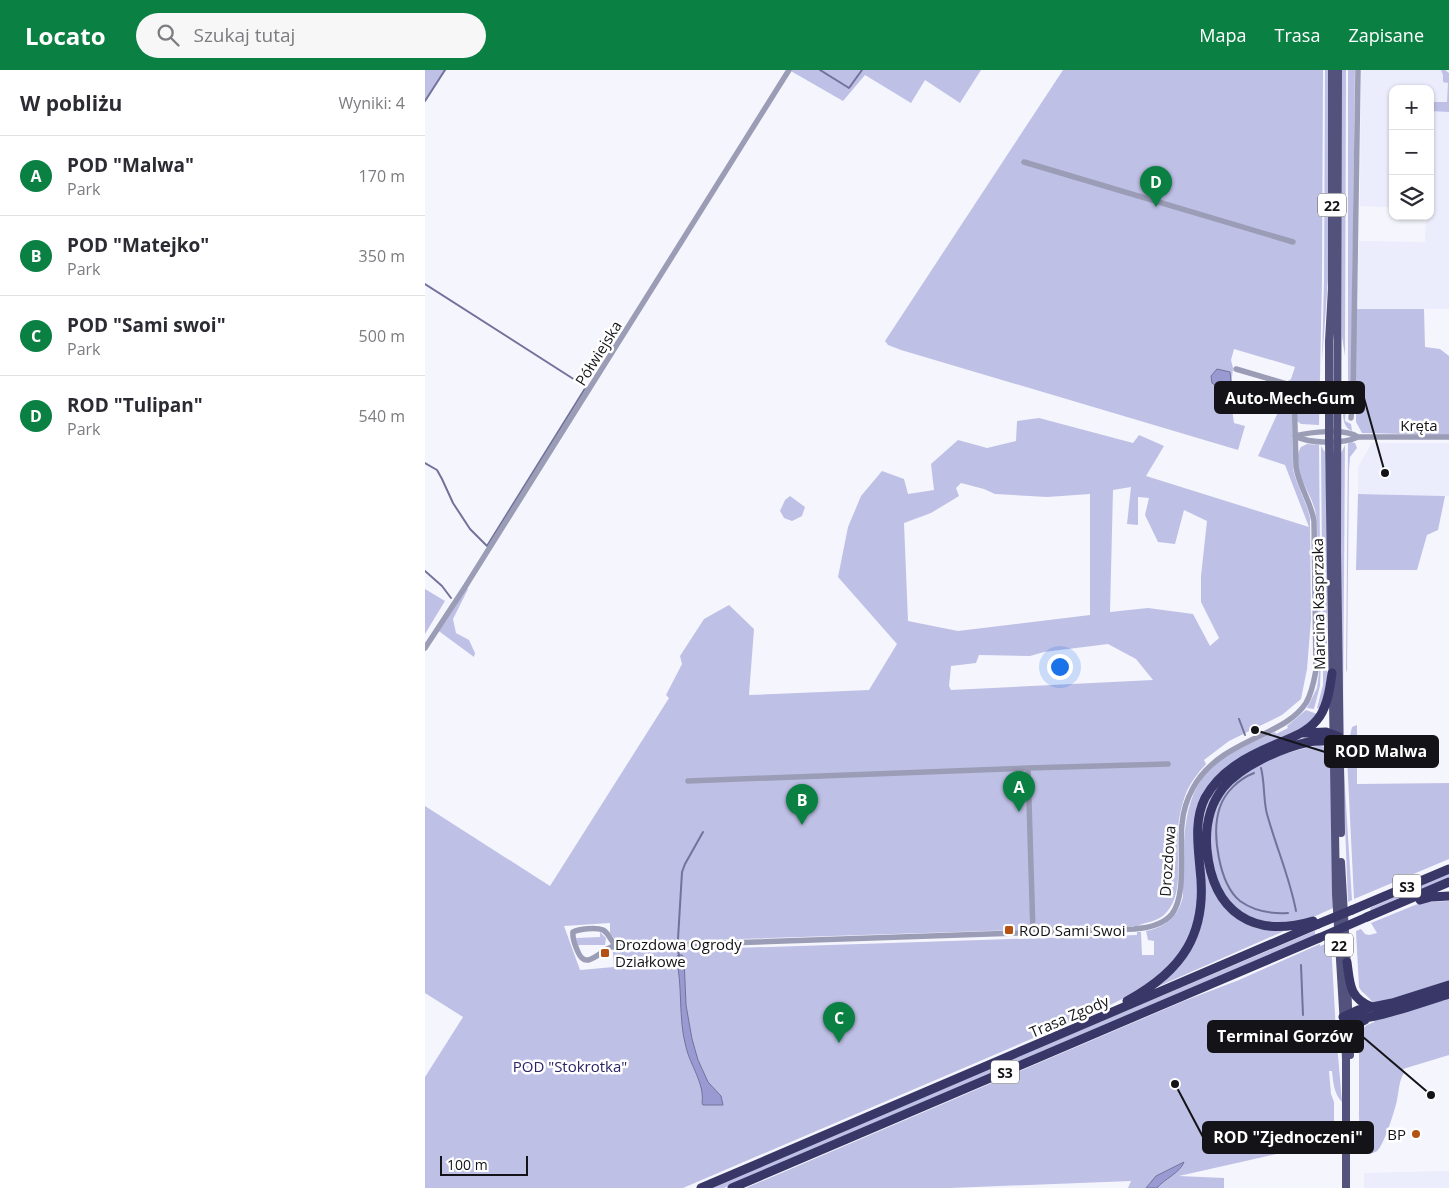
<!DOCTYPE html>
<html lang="pl">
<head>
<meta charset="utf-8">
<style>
  :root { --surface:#fff; --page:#f7f7f7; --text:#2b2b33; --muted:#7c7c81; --line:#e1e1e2; --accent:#0b8043 }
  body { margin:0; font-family:"Open Sans",sans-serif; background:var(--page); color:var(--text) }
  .controls { position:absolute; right:15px; top:15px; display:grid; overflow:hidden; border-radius:10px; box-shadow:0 1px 4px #0004 }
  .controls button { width:45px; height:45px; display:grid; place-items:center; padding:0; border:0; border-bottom:1px solid var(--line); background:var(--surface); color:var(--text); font:25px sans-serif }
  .scale { position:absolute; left:15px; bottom:12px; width:88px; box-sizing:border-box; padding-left:5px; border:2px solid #141418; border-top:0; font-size:14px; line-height:18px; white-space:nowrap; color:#141418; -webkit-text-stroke:4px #fff; paint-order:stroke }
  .you { position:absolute; left:634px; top:596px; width:18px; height:18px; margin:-12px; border:4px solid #fff; border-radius:50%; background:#1a73e8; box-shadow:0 0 0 8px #1a73e833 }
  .badge { display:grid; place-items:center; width:32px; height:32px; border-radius:50%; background:var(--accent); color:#fff; font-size:16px; font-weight:700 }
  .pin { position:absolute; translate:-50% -41px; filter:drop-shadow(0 1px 2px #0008) }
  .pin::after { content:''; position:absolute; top:26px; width:18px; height:15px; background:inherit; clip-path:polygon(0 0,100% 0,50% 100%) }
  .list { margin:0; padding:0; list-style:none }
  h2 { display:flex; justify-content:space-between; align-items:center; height:65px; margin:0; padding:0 20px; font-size:21px }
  h2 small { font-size:16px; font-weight:400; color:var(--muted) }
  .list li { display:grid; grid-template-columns:32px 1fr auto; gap:15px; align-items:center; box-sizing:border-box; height:80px; padding:0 20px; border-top:1px solid var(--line) }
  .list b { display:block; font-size:19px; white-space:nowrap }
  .list p { margin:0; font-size:16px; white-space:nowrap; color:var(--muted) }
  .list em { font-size:16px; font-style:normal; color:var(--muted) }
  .icon { flex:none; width:28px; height:28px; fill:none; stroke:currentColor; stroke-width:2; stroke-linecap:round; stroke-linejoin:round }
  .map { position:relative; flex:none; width:1024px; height:1118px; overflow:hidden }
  header { display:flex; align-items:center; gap:30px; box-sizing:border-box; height:70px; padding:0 25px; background:var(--accent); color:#fff }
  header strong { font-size:24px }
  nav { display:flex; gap:28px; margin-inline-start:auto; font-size:18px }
  .search { width:350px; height:45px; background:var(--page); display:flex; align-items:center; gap:12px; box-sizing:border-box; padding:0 18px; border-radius:28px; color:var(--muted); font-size:19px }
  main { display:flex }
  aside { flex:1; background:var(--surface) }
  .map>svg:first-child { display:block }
</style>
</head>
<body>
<header>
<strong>Locato</strong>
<div class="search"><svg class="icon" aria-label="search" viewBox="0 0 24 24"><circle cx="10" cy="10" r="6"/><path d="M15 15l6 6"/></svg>Szukaj tutaj</div>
<nav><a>Mapa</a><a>Trasa</a><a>Zapisane</a></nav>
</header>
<main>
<aside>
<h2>W pobliżu<small>Wyniki: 4</small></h2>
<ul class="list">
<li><span class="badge">A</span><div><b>POD &quot;Malwa&quot;</b><p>Park</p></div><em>170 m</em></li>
<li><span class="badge">B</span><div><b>POD &quot;Matejko&quot;</b><p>Park</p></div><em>350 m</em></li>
<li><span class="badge">C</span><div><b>POD &quot;Sami swoi&quot;</b><p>Park</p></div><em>500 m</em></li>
<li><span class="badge">D</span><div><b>ROD &quot;Tulipan&quot;</b><p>Park</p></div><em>540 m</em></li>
</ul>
</aside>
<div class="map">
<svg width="1024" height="1118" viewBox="0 0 1024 1118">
  <rect width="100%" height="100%" fill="#f5f5fd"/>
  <path fill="#ebecfc" d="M936,0h84l4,3v236h-93l3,-68 66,1 1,-26h4v-127h-37v118l-33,-1z
    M947,373h77v53l-91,-2v-27z
    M1024,1101v17h-85v-15z"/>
  <path fill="#bfc0e6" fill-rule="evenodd" d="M0,0h20l-20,32z
    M364,0h192l-21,33 -35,-23 -14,23 -46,-28 -22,26z
    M638,0h260l-1,209 -3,146 -18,-1 -4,-3 -1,-37 -8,-3 3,-2 4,-12 -61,-18 -3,11 2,8 -3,27 4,28 11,3 -7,24 -337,-100 -13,-5 -3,-4z
    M900,0h4l-1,209 -6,83 2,-81z
    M917,0h4l-1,286 -3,-19z
    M923,0h7l-4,332 -5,6 -1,13 6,3 1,7c-16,-6 -6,-36 -4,-50z
    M1016,0h4l4,3v39l-19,-1v-9h17l1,-19 -5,-1v-7z
    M931,239h68l1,38 15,2 9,7v79l-87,-2 -6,-11z
    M853,314l9,1 5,4 1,80c4,17 13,32 17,49l1,101 -4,50 -6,30 -19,16 -53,26 -25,19 2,4c-8,9 -17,20 -21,32 -4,11 -7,25 -7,37 -2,25 7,63 -14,82 -8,7 -18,7 -27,11l-519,17 -8,-10v-10l-46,3 16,44 34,-3 -1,-15 524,-17v-3h4l1,23h12v-14l-6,-1 -2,-9c20,-4 33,-15 37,-35 2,-47 -6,-104 37,-136 17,-12 36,-19 55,-28l1,2 12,-6 -1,-2 19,-16 11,4 -10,11 -52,26 -53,46 -5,72v45l-11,30 -24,31 -34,21 -22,11 -423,181h-258v-111l38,-60 -38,-24v-187l125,80 119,-188 -3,-3 16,-31 -2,-8 24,-37 25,-14 25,24 -5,66 120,-5 28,-46 -59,-67 10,-50 13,-31 21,-25 22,8 4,15 26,-4 -3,-26 27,-24 29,8 29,-7 1,-20 22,-3 94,25 6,-8 25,11 -18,30 163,51 -24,-62 -27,-9 21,-46 -8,-3 5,-12v-10zM536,413l23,6 11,5 52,3 43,-3v121l-132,16 -50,-10 -4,-98 27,-10 28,-17 -3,-8zM706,417l-4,37 11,1v-28l11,1 -4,17 13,27 17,2 9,-34 23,11 -6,55v26l18,36 -9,8 -17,-32 -45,-6 -38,4 3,-122zM683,574l28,15 17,21 -202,10 -2,-4 2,-20 25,-3 3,-8 51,1 14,-4z
    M926,372l4,1 2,5 -7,9 -1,13 -2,203 -1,-4 2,-226z
    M882,374l12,1 2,218 -1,23 -6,23 -7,-1 10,-20 2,-16 -2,-150c-1,-5 -1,-10 -3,-15 -5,-18 -25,-41 -13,-60z
    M920,375l-2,274 -2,-51v-215z
    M896,376l4,6 2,60v165l-1,13 -6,19 -3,-1 6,-23v-16z
    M933,424l87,2 -7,34 -11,5 -10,35h-61z
    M365,426l15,11 -3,9 -10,5 -8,-3 -4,-7 5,-11z
    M40,517l3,2 -15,30 3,14 13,7 6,13 -1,4 -38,-28z
    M0,519l20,12 -20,33z
    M916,654l11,176 -4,2z
    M932,655v59l92,-1v76l-95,40 -8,-162 4,-1 2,-9z
    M891,665v3l-40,12 -62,45 -9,65 3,17 6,16 12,15 27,19 13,3 18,1 -127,56c21,-17 36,-35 44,-61 2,-10 0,-24 0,-35 0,-47 -8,-94 37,-125 7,-4 14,-7 21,-10 19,-9 37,-18 57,-21z
    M895,675l10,5 2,10 1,148c-10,4 -21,11 -31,13 -31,7 -67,-3 -83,-33 -6,-11 -6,-25 -8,-37 -2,-21 -1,-28 8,-48 2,-4 3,-10 6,-13 21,-26 64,-39 95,-45z
    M1024,803v5l-78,34 -1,-4z
    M1024,831v80l-76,23c-2,-7 -11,-10 -14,-17l-3,-56 5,-2 4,5 4,1 8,-2 -6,-10 44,-18 9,-3z
    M894,859l-4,2v3h4l-595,254h-15z
    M175,862l6,6 -1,7h-27l-2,-7 24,-1z
    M906,872l5,90 6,70c-8,-8 -9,-20 -10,-31h-3l2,23 3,8v39l-155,35 45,2v10h-96l3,-7 -181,7h-204l438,-187 55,-21 81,-36v2z
    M1024,926v59l-46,14 1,4c-5,7 -5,18 -7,27 -2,10 -13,45 -20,51 -4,3 -11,3 -16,3l-2,-37v-85l8,-7 7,-3 1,-3z"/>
  <path fill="#9a9ad3" stroke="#72729b" d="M792,299l13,3 1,9 -4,4 -9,2 -6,-4 -1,-7z
    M253,885h4l2,3 2,47 6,34 6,21 10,22 13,14 2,9h-20l-1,-2c3,-19 -12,-38 -16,-56 -8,-29 -3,-61 -10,-90z
    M759,1092c-4,11 -20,17 -27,26h-11l10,-12z"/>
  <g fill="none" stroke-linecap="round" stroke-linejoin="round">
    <path stroke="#72729b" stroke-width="2" d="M395,0l29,18 13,-18
      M0,31l20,-31
      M0,214l161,103 -99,159 -17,-17 -17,-26 -11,-24 -5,-9 -12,-7
      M0,501l17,15 9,12
      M814,649l6,16
      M836,698c4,15 2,31 6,46 9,33 23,64 29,97
      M829,703c-15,6 -29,19 -34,34 -9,25 -1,77 20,94 14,10 31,13 48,12
      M253,869l4,-67 3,-8 18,-32
      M253,879l1,7
      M876,895l2,50"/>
    <path stroke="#9b9cb5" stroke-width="5.5" d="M599,92l269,80
      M843,329l6,-19
      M926,348l2,-20 5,-328
      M870,366c15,8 48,8 63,1h91
      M870,366c15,-4 50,-8 63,1
      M0,578l40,-61 324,-517
      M263,711l340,-13
      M608,863l-5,-165 140,-4
      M192,877c-6,-5 -8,-14 -14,-17 -7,-3 -24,-1 -30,2 -1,7 2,13 5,20 8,19 22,-1 33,-5l523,-18c14,-1 29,-4 38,-15 15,-20 7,-65 10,-90 1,-13 5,-25 11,-36 15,-28 43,-41 71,-54 16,-8 32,-16 42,-31 6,-10 8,-22 10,-33l-2,-149c-3,-19 -15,-35 -18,-54l-2,-78 -7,-5 -51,-15"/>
    <path stroke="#52527d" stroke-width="8" d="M907,0v218l-3,53v101l7,452 10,164v130
      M913,0l-1,482 4,281
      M916,792l6,106
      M922,912l3,73"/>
    <path stroke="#393768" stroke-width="9" d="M878,663l23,-1 13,5
      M995,830l11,-3 18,-1
      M927,840l97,-41
      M942,847l82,-35
      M888,851c-60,18 -100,-9 -106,-71 -2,-22 2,-44 16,-62 18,-22 58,-40 86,-46 9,-2 18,0 27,-2l3,-3
      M922,892c3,22 2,36 25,45
      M702,931c55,-30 81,-67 73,-132 -2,-24 -6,-49 5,-71 16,-29 45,-43 74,-55 16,-7 31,-12 41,-27 8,-13 10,-29 12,-43
      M918,947l15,-7 34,-7 57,-18
      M918,947c16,9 86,-17 106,-23
      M925,962l7,-8 8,-4
      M276,1118l617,-264
      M307,1118l587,-250"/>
    <path stroke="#393768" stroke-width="9" d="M893,854l34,-14
      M894,868l48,-21"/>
  </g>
  <g fill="#b45214" stroke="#fff" stroke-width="2">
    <rect x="579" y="855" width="10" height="10" rx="2.5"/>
    <rect x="175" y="878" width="10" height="10" rx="2.5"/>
    <circle cx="991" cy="1064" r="5"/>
  </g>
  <g text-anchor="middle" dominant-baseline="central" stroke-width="5" stroke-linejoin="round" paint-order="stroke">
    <g fill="#fff" stroke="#5a5a5d" stroke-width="1">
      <rect x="893" y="123.5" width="28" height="23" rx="4"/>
      <rect x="968" y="804.5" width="28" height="23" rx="4"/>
      <rect x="900" y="863.5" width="28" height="23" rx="4"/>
      <rect x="566" y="990.5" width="28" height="23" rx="4"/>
    </g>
    <g font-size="14" font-weight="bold" fill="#141418">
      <text x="907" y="135">22</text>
      <text x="982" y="816">S3</text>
      <text x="914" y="875">22</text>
      <text x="580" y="1002">S3</text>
    </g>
    <g font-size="15" fill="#141418" stroke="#fff">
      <text transform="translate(173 283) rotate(-58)">Półwiejska</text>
      <text x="994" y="355">Kręta</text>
      <text transform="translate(893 534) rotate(-91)">Marcina Kasprzaka</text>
      <text transform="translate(742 791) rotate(-86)">Drozdowa</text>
      <text transform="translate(644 946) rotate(-23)">Trasa Zgody</text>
    </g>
    <g font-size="15" fill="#141418" stroke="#fff" text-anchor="start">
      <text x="594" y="860">ROD Sami Swoi</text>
      <text x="190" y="874">Drozdowa Ogrody<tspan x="190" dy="17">Działkowe</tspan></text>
      <text x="981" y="1064" text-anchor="end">BP</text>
    </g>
    <g font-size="15" fill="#2b2365" stroke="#fff">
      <text x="145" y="996">POD "Stokrotka"</text>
    </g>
  </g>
  <path fill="none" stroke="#141418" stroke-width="2" d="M960 403L939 328M830 660L900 682M1006 1025L938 967M750 1014L778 1067"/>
  <g fill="#141418" stroke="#fff" stroke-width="2">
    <circle cx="960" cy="403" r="5"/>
    <circle cx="830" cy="660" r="5"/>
    <circle cx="1006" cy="1025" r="5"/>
    <circle cx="750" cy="1014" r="5"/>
  </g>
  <g fill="#141418" stroke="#141418" stroke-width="2">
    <rect x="790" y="312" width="149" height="31" rx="5"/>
    <rect x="900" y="666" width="113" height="31" rx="5"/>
    <rect x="783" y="951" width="155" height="31" rx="5"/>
    <rect x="778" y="1052" width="170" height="31" rx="5"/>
  </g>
  <g font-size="16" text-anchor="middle" font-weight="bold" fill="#fff">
    <text x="865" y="334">Auto-Mech-Gum</text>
    <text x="956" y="687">ROD Malwa</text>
    <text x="860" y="972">Terminal Gorzów</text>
    <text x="863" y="1073">ROD "Zjednoczeni"</text>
  </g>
</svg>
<div class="controls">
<button>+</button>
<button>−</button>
<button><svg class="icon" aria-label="layers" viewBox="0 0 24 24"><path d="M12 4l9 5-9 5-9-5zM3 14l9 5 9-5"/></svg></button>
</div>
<div class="scale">100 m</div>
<div class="you"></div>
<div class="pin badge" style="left:594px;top:742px">A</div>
<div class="pin badge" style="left:377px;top:755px">B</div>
<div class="pin badge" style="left:414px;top:973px">C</div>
<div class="pin badge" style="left:731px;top:137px">D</div>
</div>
</main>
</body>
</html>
